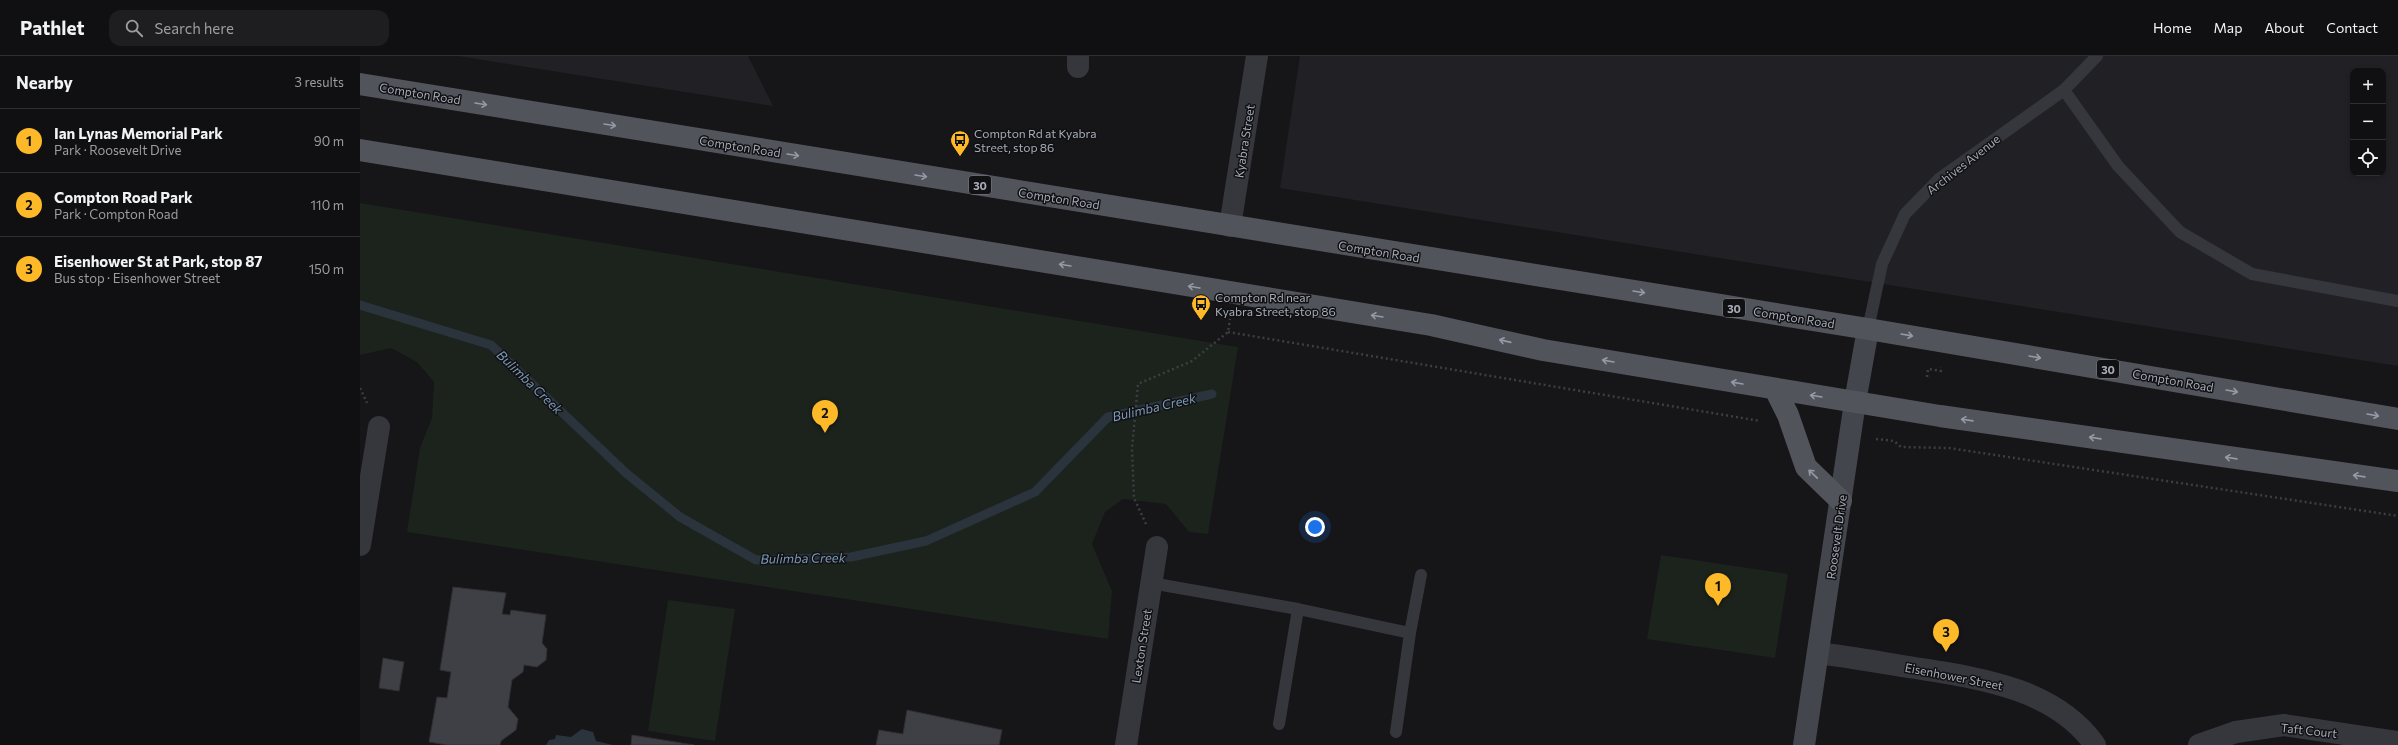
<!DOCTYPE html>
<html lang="en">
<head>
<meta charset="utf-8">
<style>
  :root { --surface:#101012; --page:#1e1e20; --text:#f1f3f6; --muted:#9c9d9f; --line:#303032; --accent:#feb928 }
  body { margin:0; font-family:Commissioner,sans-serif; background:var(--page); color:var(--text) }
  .controls { position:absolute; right:12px; top:12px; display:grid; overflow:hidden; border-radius:8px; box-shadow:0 2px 6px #0003 }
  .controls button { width:36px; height:36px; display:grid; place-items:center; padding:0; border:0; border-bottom:1px solid var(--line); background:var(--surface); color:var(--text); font:20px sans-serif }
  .you { position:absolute; left:955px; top:471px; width:14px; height:14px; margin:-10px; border:3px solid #fff; border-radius:50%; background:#1a73e8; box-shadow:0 0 0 6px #1a73e833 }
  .badge { display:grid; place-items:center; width:26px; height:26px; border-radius:50%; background:var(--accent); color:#111; font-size:13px; font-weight:700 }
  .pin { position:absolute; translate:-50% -33px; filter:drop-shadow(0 1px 2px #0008) }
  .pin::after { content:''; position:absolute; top:21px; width:14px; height:12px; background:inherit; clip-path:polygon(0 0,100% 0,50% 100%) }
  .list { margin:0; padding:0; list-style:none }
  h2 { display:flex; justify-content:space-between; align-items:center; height:52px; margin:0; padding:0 16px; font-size:17px }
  h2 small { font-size:13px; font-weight:400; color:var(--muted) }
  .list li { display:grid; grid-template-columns:26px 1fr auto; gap:12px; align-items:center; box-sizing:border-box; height:64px; padding:0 16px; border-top:1px solid var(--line) }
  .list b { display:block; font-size:15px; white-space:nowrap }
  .list p { margin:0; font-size:13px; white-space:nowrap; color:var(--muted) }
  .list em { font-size:13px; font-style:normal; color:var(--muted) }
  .icon { flex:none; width:22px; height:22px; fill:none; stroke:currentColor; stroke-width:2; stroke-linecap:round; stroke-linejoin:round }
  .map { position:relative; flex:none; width:2038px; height:689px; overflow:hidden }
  header { display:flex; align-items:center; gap:24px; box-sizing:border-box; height:56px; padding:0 20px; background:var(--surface); border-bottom:1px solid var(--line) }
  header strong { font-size:19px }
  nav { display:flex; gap:22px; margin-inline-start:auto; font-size:14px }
  .search { width:280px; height:36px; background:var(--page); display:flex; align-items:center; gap:10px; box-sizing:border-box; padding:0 14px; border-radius:12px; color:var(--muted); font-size:15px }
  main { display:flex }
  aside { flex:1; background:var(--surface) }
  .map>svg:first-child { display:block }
</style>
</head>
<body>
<header>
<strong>Pathlet</strong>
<div class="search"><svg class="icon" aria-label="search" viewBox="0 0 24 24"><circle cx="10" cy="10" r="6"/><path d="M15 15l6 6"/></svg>Search here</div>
<nav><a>Home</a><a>Map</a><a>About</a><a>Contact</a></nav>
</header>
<main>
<aside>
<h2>Nearby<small>3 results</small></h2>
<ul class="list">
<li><span class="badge">1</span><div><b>Ian Lynas Memorial Park</b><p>Park · Roosevelt Drive</p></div><em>90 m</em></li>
<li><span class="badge">2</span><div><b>Compton Road Park</b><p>Park · Compton Road</p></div><em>110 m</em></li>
<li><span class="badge">3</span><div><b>Eisenhower St at Park, stop 87</b><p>Bus stop · Eisenhower Street</p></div><em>150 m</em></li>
</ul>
</aside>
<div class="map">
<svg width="2038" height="689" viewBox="0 0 2038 689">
  <rect width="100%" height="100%" fill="#161518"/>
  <path fill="#212125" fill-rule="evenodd" d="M98,0h290l25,50z
    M940,0h1098v310l-1118,-178zM1993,15h30v102h-30z"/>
  <path fill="#1b231c" d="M0,147l878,144 -30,187 -19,-2 -23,-28 -43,-5 -18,13 -13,32 20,47 -4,48 -701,-107 13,-84 12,-30 2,-36 -17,-20 -26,-14 -31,7z
    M1301,499l127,19 -13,84 -128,-19z
    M308,544l67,9 -20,132 -67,-10z"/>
  <path fill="#2b343c" d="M222,673l11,3 3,9 17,4h-67l3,-5 6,-1 1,-4 15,2z"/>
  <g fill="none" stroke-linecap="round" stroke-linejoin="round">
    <path stroke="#2b343c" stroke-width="9" d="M0,249l131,40 135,128 54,44 76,43 95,-3 75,-16 109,-49 73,-75 104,-23"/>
  </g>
  <path fill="#3f4045" stroke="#2f2f34" d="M93,531l53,6 -4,21 8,1 1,-5 35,5 -4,28 5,6 -1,11 -9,7 -13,-2 -1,7 -11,8 -4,27 10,12 -2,11 -15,11 -1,4h-53l-18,-3 8,-45 10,1 4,-26 -11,-2z
    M23,602l21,4 -5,29 -20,-3z
    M547,654l95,20 -3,15h-123l3,-15 24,4z
    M272,679l62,10h-63z"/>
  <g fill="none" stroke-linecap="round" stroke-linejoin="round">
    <path stroke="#3c3e44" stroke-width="2.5" stroke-dasharray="2 3" stroke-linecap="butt" d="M868,276l532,89
      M1567,321l1,-8 13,2v-4
      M0,332l7,15
      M1516,383l18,2 7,6 48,1 449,68
      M786,468l-12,-26 -2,-49 6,-65 54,-23 36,-29 2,-13"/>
    <path stroke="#36373d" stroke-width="12" d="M1704,34l54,76 62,66 72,42 146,27
      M1508,273l14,-65 23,-50 34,-35 125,-89 33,-34
      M791,527l147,26 -19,115
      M938,553l112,24 -14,99
      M1050,577l11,-58"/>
    <path stroke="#36373d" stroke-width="22" d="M718,11v-11
      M870,170l27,-170
      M0,489l19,-118
      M1458,597c33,4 65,10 97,15 63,10 140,20 180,77
      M766,689l31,-198
      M1839,689l37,-13 48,-7 114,17"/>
    <path stroke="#44464d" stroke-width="22" d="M1444,689l51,-343 13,-73"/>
    <path stroke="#52545c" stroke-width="22" d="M0,28l1508,245 530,90
      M0,94l1071,175 112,25 397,66 458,65
      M1415,333l13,26 18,52 35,34"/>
  </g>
  <defs><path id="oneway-shaft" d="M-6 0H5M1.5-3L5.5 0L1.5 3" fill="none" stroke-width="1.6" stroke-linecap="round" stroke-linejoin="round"/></defs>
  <g stroke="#969aa6">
    <use href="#oneway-shaft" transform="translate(121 48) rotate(9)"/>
    <use href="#oneway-shaft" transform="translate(250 69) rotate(9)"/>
    <use href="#oneway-shaft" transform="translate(433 99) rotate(9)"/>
    <use href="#oneway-shaft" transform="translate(561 120) rotate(9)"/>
    <use href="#oneway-shaft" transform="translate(705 209) rotate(-171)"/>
    <use href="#oneway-shaft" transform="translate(834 231) rotate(-171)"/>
    <use href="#oneway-shaft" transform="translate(1279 236) rotate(9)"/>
    <use href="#oneway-shaft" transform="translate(1017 260) rotate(-171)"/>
    <use href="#oneway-shaft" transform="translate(1547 279) rotate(10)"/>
    <use href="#oneway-shaft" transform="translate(1145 285) rotate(-167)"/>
    <use href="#oneway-shaft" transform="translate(1675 301) rotate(10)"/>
    <use href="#oneway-shaft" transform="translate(1248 305) rotate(-170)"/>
    <use href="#oneway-shaft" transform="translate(1377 327) rotate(-170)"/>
    <use href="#oneway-shaft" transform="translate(1872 335) rotate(10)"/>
    <use href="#oneway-shaft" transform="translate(1456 340) rotate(-171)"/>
    <use href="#oneway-shaft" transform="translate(2013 359) rotate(10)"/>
    <use href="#oneway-shaft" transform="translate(1607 364) rotate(-172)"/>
    <use href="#oneway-shaft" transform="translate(1735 382) rotate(-172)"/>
    <use href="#oneway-shaft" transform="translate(1871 402) rotate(-172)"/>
    <use href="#oneway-shaft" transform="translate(1453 418) rotate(-136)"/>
    <use href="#oneway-shaft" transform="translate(1999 420) rotate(-172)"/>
  </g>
  <defs>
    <symbol id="bus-pin" viewBox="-11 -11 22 30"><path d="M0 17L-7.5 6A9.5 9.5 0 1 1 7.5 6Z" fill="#feb928" stroke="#111013"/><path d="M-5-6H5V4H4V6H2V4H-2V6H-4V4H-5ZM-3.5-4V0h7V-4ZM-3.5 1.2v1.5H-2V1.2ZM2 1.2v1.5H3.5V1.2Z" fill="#111"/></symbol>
  </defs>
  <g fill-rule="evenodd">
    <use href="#bus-pin" x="589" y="73" width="22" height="30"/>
    <use href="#bus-pin" x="830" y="237" width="22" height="30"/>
  </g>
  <g text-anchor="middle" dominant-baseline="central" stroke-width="3" stroke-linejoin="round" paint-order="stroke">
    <g fill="#111013" stroke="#7a7d87" stroke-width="1">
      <rect x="609" y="120" width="22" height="18" rx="3"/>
      <rect x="1363" y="243" width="22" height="18" rx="3"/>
      <rect x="1737" y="304" width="22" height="18" rx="3"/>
    </g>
    <g font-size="11" font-weight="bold" fill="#a7acb9">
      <text x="620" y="129">30</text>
      <text x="1374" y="252">30</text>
      <text x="1748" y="313">30</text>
    </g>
    <g font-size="12" fill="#a7acb9" stroke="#111013">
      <text transform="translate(60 37) rotate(9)">Compton Road</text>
      <text transform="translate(884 85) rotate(-81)">Kyabra Street</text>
      <text transform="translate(380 90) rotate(9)">Compton Road</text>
      <text transform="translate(1603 108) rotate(-38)">Archives Avenue</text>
      <text transform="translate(699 142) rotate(9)">Compton Road</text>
      <text transform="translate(1019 195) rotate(9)">Compton Road</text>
      <text transform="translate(1434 261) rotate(9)">Compton Road</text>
      <text transform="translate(1813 324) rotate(10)">Compton Road</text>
      <text transform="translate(1476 481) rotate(-82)">Roosevelt Drive</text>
      <text transform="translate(781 590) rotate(-81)">Lexton Street</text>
      <text transform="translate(1594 620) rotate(11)">Eisenhower Street</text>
      <text transform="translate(1949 674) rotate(6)">Taft Court</text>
    </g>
    <g font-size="12" fill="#a7acb9" stroke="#111013" text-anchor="start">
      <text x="614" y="77">Compton Rd at Kyabra<tspan x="614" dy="14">Street, stop 86</tspan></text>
      <text x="855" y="241">Compton Rd near<tspan x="855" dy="14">Kyabra Street, stop 86</tspan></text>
    </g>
    <g font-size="13" font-style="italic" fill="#7b9ab6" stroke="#111013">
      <text transform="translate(170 326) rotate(44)">Bulimba Creek</text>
      <text transform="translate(794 351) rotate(-13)">Bulimba Creek</text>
      <text transform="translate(443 502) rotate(-1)">Bulimba Creek</text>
    </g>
  </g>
</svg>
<div class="controls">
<button>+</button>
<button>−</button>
<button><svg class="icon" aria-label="locate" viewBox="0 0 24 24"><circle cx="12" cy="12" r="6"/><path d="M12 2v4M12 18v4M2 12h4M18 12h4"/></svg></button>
</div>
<div class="you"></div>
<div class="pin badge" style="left:1358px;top:550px">1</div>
<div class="pin badge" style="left:465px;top:377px">2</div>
<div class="pin badge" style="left:1586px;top:596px">3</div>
</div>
</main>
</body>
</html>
